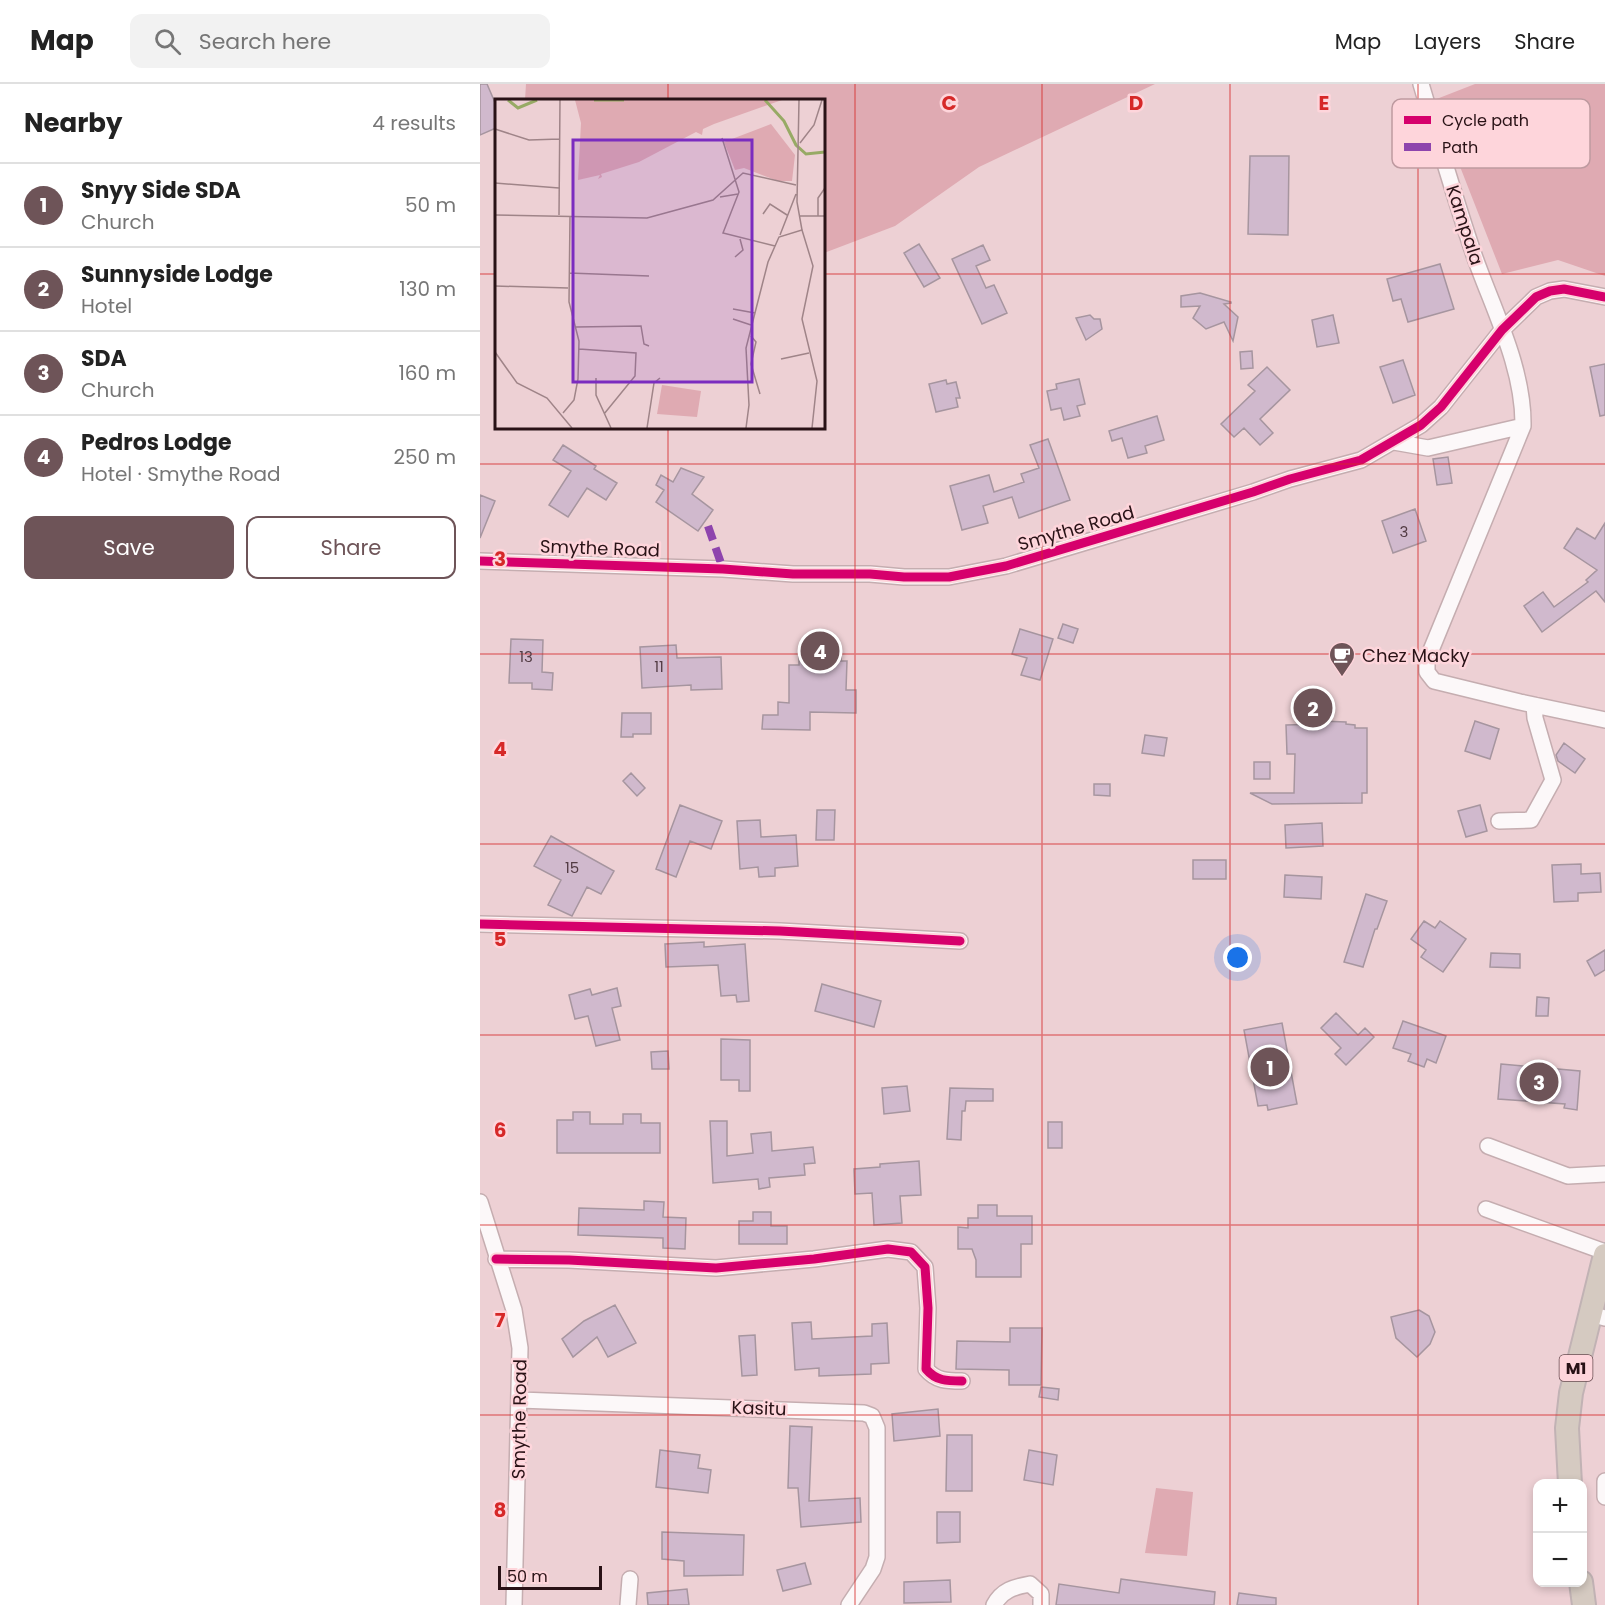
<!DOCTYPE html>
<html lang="en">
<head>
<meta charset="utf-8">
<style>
  :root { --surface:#fff; --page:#f2f2f2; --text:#222; --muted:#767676; --line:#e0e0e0; --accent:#6e5458 }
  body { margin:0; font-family:Poppins,sans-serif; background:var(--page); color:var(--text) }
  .controls { position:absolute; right:18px; bottom:18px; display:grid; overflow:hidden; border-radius:12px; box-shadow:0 3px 9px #0003 }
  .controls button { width:54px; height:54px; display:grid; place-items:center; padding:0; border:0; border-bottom:2px solid var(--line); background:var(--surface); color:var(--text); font:30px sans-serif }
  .scale { position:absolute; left:18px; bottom:15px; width:104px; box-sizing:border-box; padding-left:6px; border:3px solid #291216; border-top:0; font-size:16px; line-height:21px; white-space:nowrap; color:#291216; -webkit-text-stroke:4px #fed5db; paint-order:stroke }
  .you { position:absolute; left:758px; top:874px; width:21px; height:21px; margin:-15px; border:4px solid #fff; border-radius:50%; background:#1a73e8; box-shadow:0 0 0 9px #1a73e833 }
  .badge { display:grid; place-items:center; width:39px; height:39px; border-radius:50%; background:var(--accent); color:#fff; font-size:20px; font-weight:700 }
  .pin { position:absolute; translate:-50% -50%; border:3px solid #fff; box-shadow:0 2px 6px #0006 }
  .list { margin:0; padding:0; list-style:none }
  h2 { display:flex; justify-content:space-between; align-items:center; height:78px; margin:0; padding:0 24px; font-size:26px }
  h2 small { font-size:20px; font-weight:400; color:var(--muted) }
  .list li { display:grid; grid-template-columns:39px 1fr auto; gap:18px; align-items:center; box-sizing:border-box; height:84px; padding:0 24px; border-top:2px solid var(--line) }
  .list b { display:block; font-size:22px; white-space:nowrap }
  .list p { margin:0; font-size:20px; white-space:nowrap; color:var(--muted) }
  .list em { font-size:20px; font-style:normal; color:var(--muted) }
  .actions { display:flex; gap:12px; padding:18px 24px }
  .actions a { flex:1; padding:14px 0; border:2px solid var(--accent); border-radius:12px; text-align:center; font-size:21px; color:var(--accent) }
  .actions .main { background:var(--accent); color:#fff }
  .icon { flex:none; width:33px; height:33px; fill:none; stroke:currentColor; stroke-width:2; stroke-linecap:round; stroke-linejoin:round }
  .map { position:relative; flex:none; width:1125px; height:1521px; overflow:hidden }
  header { display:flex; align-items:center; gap:36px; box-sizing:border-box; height:84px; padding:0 30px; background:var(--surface); border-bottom:2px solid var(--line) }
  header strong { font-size:28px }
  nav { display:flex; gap:33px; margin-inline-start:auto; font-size:21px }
  .search { width:420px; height:54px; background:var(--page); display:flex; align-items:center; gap:15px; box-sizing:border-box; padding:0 21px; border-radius:12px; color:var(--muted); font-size:22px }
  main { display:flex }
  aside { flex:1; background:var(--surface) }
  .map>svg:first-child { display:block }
</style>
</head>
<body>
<header>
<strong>Map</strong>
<div class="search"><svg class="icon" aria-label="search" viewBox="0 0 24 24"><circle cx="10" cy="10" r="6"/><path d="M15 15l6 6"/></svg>Search here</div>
<nav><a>Map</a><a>Layers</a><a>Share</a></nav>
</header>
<main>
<aside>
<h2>Nearby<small>4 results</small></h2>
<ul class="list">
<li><span class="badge">1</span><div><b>Snyy Side SDA</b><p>Church</p></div><em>50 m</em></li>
<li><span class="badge">2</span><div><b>Sunnyside Lodge</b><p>Hotel</p></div><em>130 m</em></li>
<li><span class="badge">3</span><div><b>SDA</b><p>Church</p></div><em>160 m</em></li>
<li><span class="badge">4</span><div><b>Pedros Lodge</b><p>Hotel · Smythe Road</p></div><em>250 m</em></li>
</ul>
<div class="actions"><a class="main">Save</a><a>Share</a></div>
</aside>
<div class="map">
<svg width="1125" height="1521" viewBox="0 0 1125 1521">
  <rect width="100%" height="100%" fill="#edd0d4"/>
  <path fill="#dfaab2" d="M46,0h629l-176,83 -84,59 -71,27v-153h-299z
    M995,0h130v192l-47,-16 -56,14 -68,-174z
    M676,1404l37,4 -6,64 -42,-3z"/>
  <path fill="#d0b9cd" stroke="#a6959f" stroke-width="1.5" d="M0,0h7l9,21v23l-16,7z
    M770,72h39l-1,79 -40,-1z
    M439,160l21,34 -16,9 -20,-34z
    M503,161l7,15 -14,6 10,22 8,-3 13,28 -25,11 -30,-65z
    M960,180l14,45 -46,13 -7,-23 -8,2 -6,-22z
    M720,209l31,9v1l-7,1 14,13 -5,24 -9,-19 -18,7 -13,-11 7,-12 -19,1v-11z
    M610,231l4,4h6l2,10 -16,11 -10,-22z
    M853,231l6,28 -22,4 -5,-27z
    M772,267l1,17 -12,1 -1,-17z
    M923,276l12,35 -22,8 -13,-36z
    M1125,280v51l-5,1 -10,-49z
    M787,283l23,23 -30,29 13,14 -13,12 -16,-17 -10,9 -13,-13 34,-33 -7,-6z
    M599,295l6,25 -8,2 3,10 -16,4 -3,-12 -10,2 -4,-19 10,-2 -1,-5z
    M466,296l1,4 9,-2 4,16h-4l2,9 -22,5 -7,-28z
    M677,332l7,24 -19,6 2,7 -19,5 -6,-20 -10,3 -3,-10z
    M568,355l22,61 -51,18 -7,-21 -29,9 5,17 -26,7 -12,-44 39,-11 5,17 30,-10 -3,-8 18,-6 -9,-23z
    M83,361l33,21 -2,3 23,14 -11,17 -19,-12 -19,29 -19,-12 22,-34 -18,-11z
    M968,373l4,26 -15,2 -4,-26z
    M201,384l23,9 -12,17 21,16 -15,21 -42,-29 8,-12 -8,-5 5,-10 12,7z
    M0,411l15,6 -15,37z
    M935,425l11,32 -33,12 -11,-32z
    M1125,439v79l-9,-11 -54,41 -18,-26 19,-14 11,15 34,-25 -2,-2 11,-10 -33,-22 13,-20 18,11z
    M583,540l15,5 -5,14 -15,-5z
    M540,545l33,10 -13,41 -19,-5 6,-17 -15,-4z
    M31,555l32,1 -1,32 11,1 -1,17 -20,-1v-6h-23z
    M196,561l1,13 44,-1 1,32 -31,1v-5l-49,3 -2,-41z
    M328,567h12v6h21v4h6l-1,29h10v23l-46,-1v18l-48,-1 1,-14h15v-13l11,1v-38h10v-8h9z
    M142,629h29v21h-18v3h-12z
    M840,637l26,1v2l9,1v3h12v65h-5v10l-90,1 -22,-11h44l1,-39h-8l-1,-29 34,-1z
    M995,637l24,8 -9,30 -25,-8z
    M665,651l22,3 -3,18 -22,-3z
    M1084,659l21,16 -10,14 -17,-12 -2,-6z
    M774,678h16v17h-16z
    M151,689l14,15 -8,8 -14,-15z
    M614,700h16v12l-16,-1z
    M200,721l42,16 -11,28 -21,-8 -14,36 -20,-8z
    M1000,721l7,26 -21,6 -8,-26z
    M337,726h18l-1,30h-18z
    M280,736l1,17 35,-2 2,31 -23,2v8l-16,1 -1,-10 -18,2 -3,-48z
    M842,739l1,23 -37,2 -1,-23z
    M71,752l63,35 -13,23 -14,-7 -15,29 -24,-11 13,-25 -27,-14z
    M713,776h33v19h-33z
    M1101,780v10l19,-1 1,19 -23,1v8l-24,1 -2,-37z
    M805,791l37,2 -1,22 -37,-2z
    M886,810l21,7 -10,28h-2l-12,38 -19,-5z
    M944,837l11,7 5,-7 26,18 -23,33 -22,-15 5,-7 -15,-11z
    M224,858v5l41,-3 4,57 -12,1 -1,-7 -15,1 -3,-31 -52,2 -1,-23z
    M1125,866v20l-10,6 -8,-15z
    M1011,869l29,1v14l-30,-1z
    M342,900l59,17 -7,26 -59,-16z
    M137,904l4,18 -9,2 8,32 -24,6 -8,-30 -13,3 -6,-24 21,-6 2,6z
    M1057,913l12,1 -1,18h-12z
    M856,929l22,22 7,-7 9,9 -28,28 -11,-11 6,-6 -20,-20z
    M923,937l43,15 -10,27 -9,-4 -3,8 -16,-6 3,-7 -18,-6z
    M802,939l15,81 -29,6 -1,-5 -9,1 -14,-76z
    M241,955l29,1v51h-11v-11h-18z
    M188,967l1,18h-17l-1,-17z
    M1021,980l79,7 -3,39 -13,-2 1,-4 -67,-5z
    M427,1002l3,25 -26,3 -2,-26z
    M470,1004l43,1v12h-27l-1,10h-3l-1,29 -14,-1z
    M93,1028h17v12h33v-10h18v9h19v30h-103v-33h16z
    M230,1037h17v35l26,-3 -2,-19 20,-2 1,19 41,-4 2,16 -11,1 1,11 -36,3 1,9 -11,2 -1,-10 -45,4z
    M568,1038h14v26h-14z
    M439,1077l2,34 -21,1 2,27 -28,2 -2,-32 -17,1 -1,-25 26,-2v-3z
    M164,1117l20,1 -1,15 23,1 -1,31 -22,-1v-10l-85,-3 1,-27 65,2z
    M498,1121h19v11h35v28h-11v33h-45v-17l-4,-11h-14v-22l10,1v-10h10z
    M273,1128h18v14h16v18h-48v-23h14z
    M135,1221l21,38 -28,14 -11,-20 -24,20 -11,-18 22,-18z
    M939,1226l10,6 6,16 -5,12 -13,13 -21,-19 -5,-21z
    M331,1238l1,17 60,-3v-12l15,-1 2,40 -18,1v10l-52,2v-8l-24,2 -3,-47z
    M530,1244h32l-1,57h-32v-15l-53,-1 1,-28 53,1z
    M275,1251l2,40 -15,1 -3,-40z
    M561,1303l18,2 -1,11 -19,-3z
    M458,1325l2,27 -46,5 -2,-27z
    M310,1342l22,1 -3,74 51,-3 1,24 -60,5 -3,-39h-10z
    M467,1351h25v56h-26z
    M180,1366l40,5 -2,13 13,2 -3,23 -52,-6z
    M549,1366l28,5 -4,30 -29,-5z
    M457,1428h23v30l-23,1z
    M182,1448l82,3 -1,40 -59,1v-15l-22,-2z
    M325,1479l6,21 -28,7 -6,-21z
    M641,1495l94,13 -1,13h-158l3,-21 60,9z
    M470,1496l1,22 -47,1v-21z
    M207,1505l2,16h-41l-1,-12z
    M759,1509l37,5v7h-39z"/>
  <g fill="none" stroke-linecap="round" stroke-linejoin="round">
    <defs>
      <path id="minor" d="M941,0c17,57 34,115 53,171 19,54 50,113 49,171l-96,234v12l7,9 86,21 85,18
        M914,358l34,6 95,-22
        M0,477l243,8 70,5h77l34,3h45l57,-11 247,-74 37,-13 71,-19 60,-35 20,-18 61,-77 34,-33 14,-6 14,-2 41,8
        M1019,737l32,-1 22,-40 -18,-62 -1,-13
        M0,840l300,7 180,10
        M1008,1062l80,30 37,-2
        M0,1118l34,108 6,38 -6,257
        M1006,1125l119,43
        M16,1175l73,1 147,8 98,-9 74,-10 23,3 14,15 3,41 -2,61c10,12 21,12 36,12
        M1110,1230l15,4
        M40,1316l344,13 8,3 5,12v129l-4,12 -24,36
        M1125,1397v16
        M148,1521l2,-26
        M514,1521c8,-15 20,-18 36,-21l11,10v11"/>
      <path id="highway" d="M1090,1400l-3,-56 4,-35 34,-138
        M1101,1498l3,23"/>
    </defs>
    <use href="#minor" stroke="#c5adb0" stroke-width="18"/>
    <use href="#highway" stroke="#c1b2b4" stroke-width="26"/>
    <use href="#minor" stroke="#fcf8f9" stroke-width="15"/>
    <use href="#highway" stroke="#d5cac1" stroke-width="22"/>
    <path stroke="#8e44ad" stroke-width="8" stroke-dasharray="15 8" stroke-linecap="butt" d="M228,442l15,43"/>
    <defs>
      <path id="cycleway" d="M0,477l243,8 70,5h77l34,3h45l57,-11 247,-74 37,-13 71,-19 60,-35 20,-18 61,-77 34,-33 14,-6 14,-2 41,8
        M0,840l300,7 180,10
        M16,1175l73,1 147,8 98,-9 74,-10 23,3 14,15 3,41 -2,61c10,12 21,12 36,12"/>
    </defs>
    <use href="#cycleway" stroke="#fed5db" stroke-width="13"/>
    <use href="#cycleway" stroke="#d6006c" stroke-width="9"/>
  </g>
  <path fill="none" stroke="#d62828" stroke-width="1.5" stroke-opacity="0.55" d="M188,0v16M375,0v1521M562,0v1521M750,0v1521M938,0v1521M0,190h16M344,190h781M188,344v1177M0,380h1125M0,570h1125M0,760h1125M0,951h1125M0,1141h1125M0,1331h1125"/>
  <defs>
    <symbol id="cafe-pin" viewBox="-11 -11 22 30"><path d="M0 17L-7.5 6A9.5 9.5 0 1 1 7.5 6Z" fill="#6e5458" stroke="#fed5db"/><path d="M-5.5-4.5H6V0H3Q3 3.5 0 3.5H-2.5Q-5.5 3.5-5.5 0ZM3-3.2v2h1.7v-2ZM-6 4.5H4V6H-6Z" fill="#fff"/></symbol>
  </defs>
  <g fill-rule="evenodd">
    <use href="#cafe-pin" x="847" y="556" width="30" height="40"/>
  </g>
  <g text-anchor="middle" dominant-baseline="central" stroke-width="5" stroke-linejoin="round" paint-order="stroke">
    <g font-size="15" fill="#533c44">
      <text x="924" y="447">3</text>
      <text x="46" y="572">13</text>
      <text x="179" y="582">11</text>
      <text x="92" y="783">15</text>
    </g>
    <rect fill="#fed5db" stroke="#694c51" stroke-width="1.5" x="1079.5" y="1271" width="33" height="26" rx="4.5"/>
    <g font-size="16" font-weight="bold" fill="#291216">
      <text x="1096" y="1284">M1</text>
    </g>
    <g font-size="18" fill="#291216" stroke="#fed5db">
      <text transform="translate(985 141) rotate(72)">Kampala</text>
      <text transform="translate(596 444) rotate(-16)">Smythe Road</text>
      <text transform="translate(120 464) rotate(2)">Smythe Road</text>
      <text transform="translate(279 1324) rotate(2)">Kasitu</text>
      <text transform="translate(39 1335) rotate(-89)">Smythe Road</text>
    </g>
    <g font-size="18" fill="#291216" stroke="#fed5db" text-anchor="start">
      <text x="882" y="571">Chez Macky</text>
    </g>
  </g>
  <g transform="translate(15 15)">
    <rect width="330" height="330" fill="#edd0d4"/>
    <path d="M80,1h207l-68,24 -11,5 -1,6 -6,-3 -57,30 -38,12 1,3 -4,2 2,-4 -22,5 3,-57zM276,25l24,31 -3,26h-14l-34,-13 -9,2 -11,-28zM167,286l39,6 -4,26 -40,-3z" fill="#dfaab2"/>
    <path fill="none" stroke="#97aa65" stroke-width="3" d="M13,1l10,8 19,-8M99,1h30M270,1l19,21 12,24 10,9 19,-2"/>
    <path fill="none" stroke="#9f8488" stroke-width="1.5" d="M0,30l34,11 31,-1M227,39l17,54 -16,41 52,13M305,44l14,-18 8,-25M0,84l64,5M225,98l18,-3M268,115l7,-10 17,11M0,116l152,3 66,-18 30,-27 53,12M64,116l1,-115M305,117h25M323,117v-18l7,-10M307,131l11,36 -11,53 15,62 -5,47M285,136l16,-41M240,158l8,-7 -3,-11M74,174l80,3M0,187l73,2M238,210l22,4M238,220l18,6M81,228l65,-1 3,18 5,2M256,237l5,6 -5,22 9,30M84,250l57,4 -1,23 -31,38M0,253l22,31 30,15 25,30M286,260l28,-6M101,279v17l15,33M68,314l11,-13 4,-21 1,-38 -10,-39 1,-86M152,329l7,-45 6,-5M251,329l3,-23 -3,-57 22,-86 11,-25 23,-7 -5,-28 2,-102"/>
    <path fill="#7b2cbf" fill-opacity="0.15" stroke="#7b2cbf" stroke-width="3" d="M78,41h179v242h-179z"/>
    <rect width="330" height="330" fill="none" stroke="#291216" stroke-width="3"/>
  </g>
  <rect x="912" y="15" width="198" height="69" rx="9" fill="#fed5db" stroke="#be9aa0" stroke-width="1.5"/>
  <rect x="924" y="32" width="27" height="8" fill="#d6006c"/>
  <rect x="924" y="59" width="27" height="8" fill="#8e44ad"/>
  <g font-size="16" fill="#291216">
    <text x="962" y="42">Cycle path</text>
    <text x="962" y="69">Path</text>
  </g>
  <g font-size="20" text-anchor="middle" font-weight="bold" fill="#d62828" stroke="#fed5db" stroke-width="5" stroke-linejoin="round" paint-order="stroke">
    <text x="469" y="26">C</text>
    <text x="656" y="26">D</text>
    <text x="844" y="26">E</text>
    <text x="20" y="482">3</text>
    <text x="20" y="672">4</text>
    <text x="20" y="862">5</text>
    <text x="20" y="1053">6</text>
    <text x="20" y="1243">7</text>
    <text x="20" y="1433">8</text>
  </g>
</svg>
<div class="controls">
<button>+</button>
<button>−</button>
</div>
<div class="scale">50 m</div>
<div class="you"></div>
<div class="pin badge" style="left:790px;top:983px">1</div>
<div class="pin badge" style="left:833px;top:624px">2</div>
<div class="pin badge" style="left:1059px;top:998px">3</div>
<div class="pin badge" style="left:340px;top:567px">4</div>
</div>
</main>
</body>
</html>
